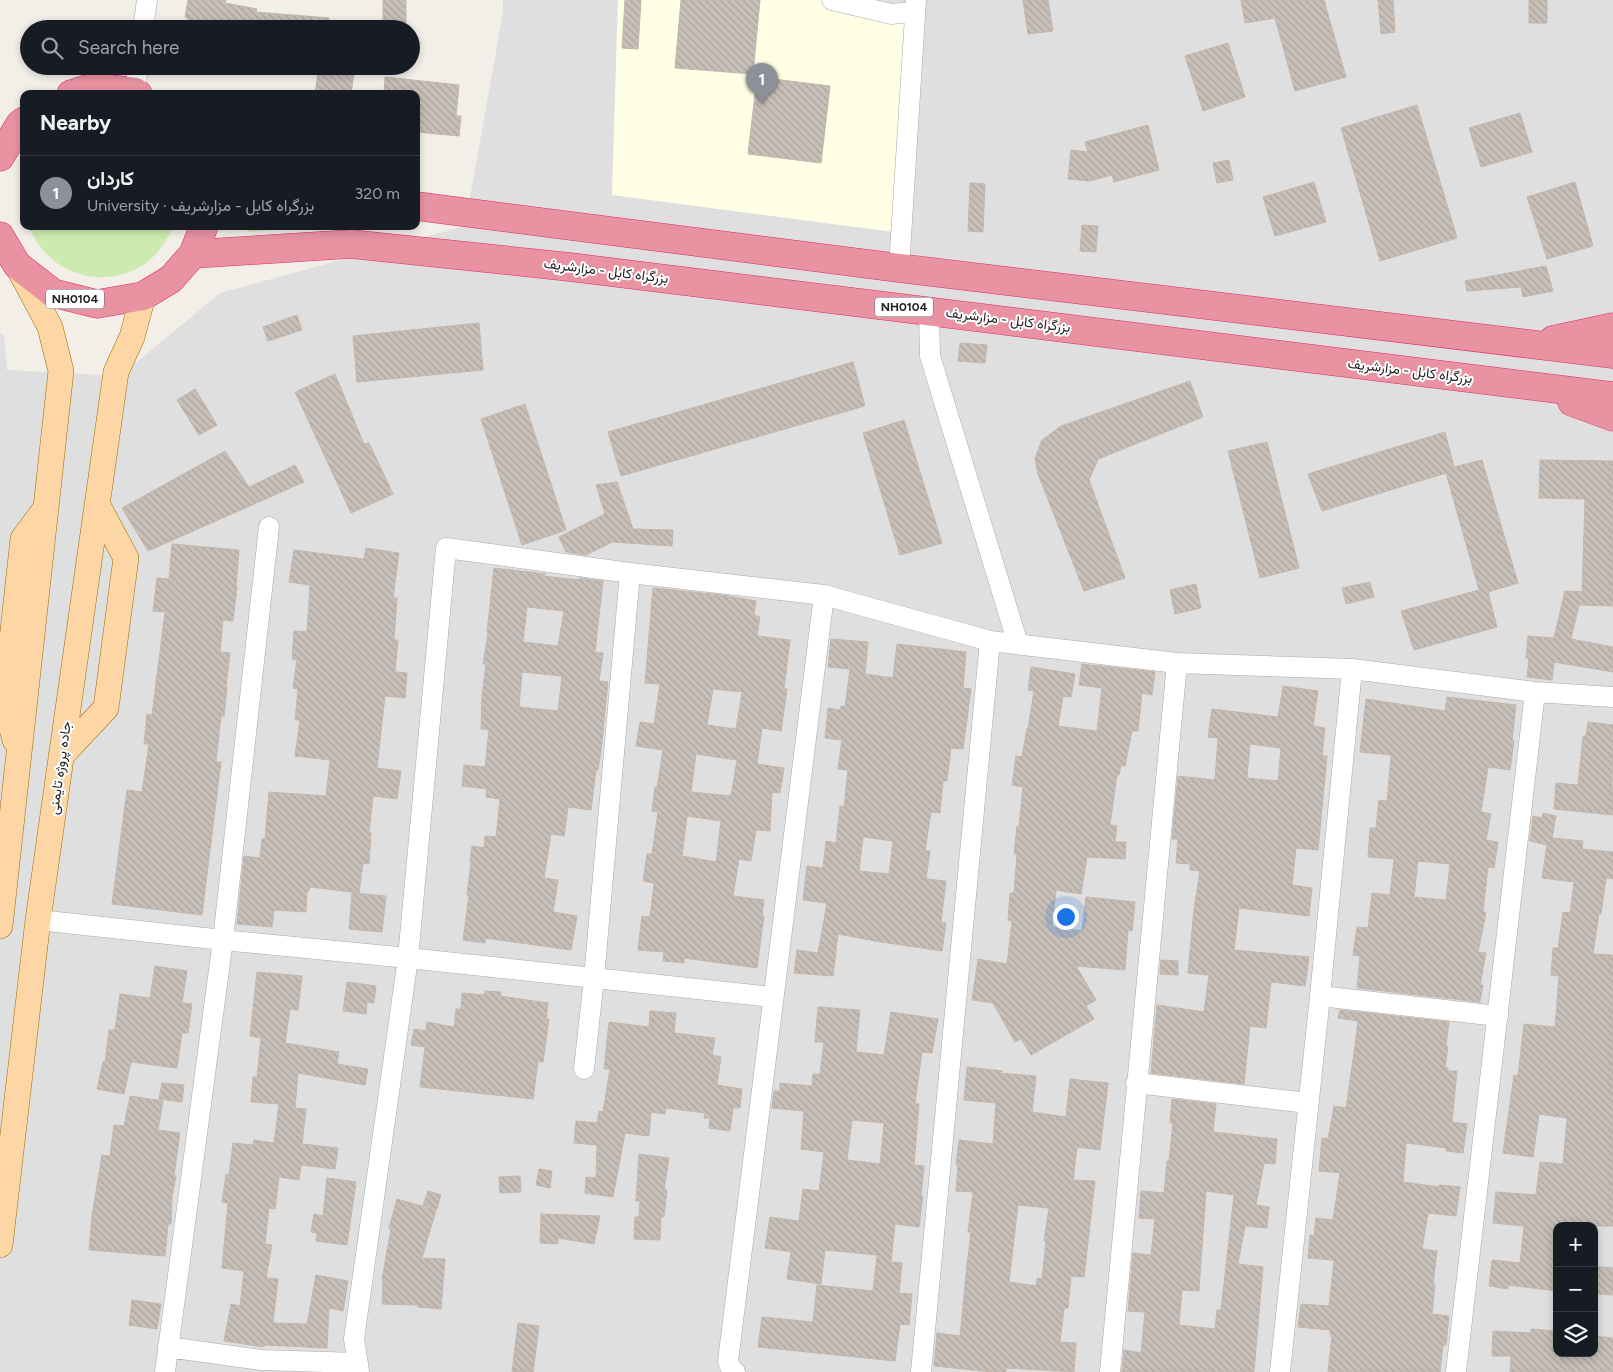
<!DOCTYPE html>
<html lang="en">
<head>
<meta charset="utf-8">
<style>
  :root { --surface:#171b24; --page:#242831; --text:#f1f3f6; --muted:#9ea1a6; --line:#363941; --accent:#8c9099 }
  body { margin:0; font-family:Figtree,Vazirmatn,sans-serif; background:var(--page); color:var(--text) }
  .controls { position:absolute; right:15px; bottom:15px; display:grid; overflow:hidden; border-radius:10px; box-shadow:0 2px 8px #0003 }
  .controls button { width:45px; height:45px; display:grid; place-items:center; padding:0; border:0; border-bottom:1px solid var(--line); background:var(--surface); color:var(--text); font:25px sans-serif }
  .you { position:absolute; left:1065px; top:916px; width:18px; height:18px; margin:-12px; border:4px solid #fff; border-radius:50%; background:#1a73e8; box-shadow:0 0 0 8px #1a73e833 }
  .badge { display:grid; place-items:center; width:32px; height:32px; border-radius:50%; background:var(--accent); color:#fff; font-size:16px; font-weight:700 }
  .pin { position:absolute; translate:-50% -41px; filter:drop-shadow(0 1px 2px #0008) }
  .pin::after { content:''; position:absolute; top:26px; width:18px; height:15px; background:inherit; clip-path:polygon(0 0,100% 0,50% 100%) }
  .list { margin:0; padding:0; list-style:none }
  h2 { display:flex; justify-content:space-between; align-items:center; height:65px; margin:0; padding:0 20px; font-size:21px }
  h2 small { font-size:16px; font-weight:400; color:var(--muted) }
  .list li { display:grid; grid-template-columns:32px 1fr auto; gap:15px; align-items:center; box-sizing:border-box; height:75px; padding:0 20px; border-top:1px solid var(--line) }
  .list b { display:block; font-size:19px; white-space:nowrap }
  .list p { margin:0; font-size:16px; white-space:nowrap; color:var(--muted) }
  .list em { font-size:16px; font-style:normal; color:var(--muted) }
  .icon { flex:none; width:28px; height:28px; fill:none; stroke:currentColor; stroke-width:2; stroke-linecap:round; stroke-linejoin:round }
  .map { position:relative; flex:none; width:1613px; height:1372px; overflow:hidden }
  .search { position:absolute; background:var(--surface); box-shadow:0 2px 8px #0003; left:20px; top:20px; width:400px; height:55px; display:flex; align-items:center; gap:12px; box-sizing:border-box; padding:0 18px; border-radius:28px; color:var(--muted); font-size:19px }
  .panel { position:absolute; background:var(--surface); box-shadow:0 2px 8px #0003; left:20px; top:90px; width:400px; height:140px; border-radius:10px }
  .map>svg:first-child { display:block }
</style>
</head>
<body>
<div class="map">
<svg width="1613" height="1372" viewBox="0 0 1613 1372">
  <defs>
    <pattern id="building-back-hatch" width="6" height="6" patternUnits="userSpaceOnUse" patternTransform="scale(1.25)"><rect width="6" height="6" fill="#c7bfb8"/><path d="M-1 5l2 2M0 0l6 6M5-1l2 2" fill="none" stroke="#aba49e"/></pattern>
  </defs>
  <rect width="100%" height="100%" fill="#f2efe9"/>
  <path fill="#e0dfdf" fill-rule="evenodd" d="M503,0h1110v1372h-1613v-1040l4,4 3,34 113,6 100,-83 245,-67 38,-214zM1557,1226h37v127h-37z"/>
  <path fill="#ffffe5" d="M618,0h214l83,12 -13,221 -290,-38z"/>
  <path fill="#cdebb0" d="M29,226h145c-8,16 -18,32 -34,41 -42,24 -95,4 -111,-41z
    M248,226h73l-73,6z"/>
  <path fill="url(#building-back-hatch)" stroke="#c4b6ab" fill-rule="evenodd" d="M188,0h38l-1,3 32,6 -1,3 73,6v11l-75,-2v2h-54l-15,-12z
    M383,0h23v29l-23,-1z
    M625,0h16l-3,49 -16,-1z
    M681,0h79l-7,74 -78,-6z
    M1023,0h25l5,31 -25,3z
    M1241,0h83l22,77 -51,14 -20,-73 -30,5z
    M1378,0h15l2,32 -14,2z
    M1529,0h18v23h-18z
    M1228,43l17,54 -42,14 -18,-55z
    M319,66h36l-4,28h-36z
    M385,77l74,8 -3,31h5l-2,20 -43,-4v-38h-32z
    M757,77l73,9 -9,77 -73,-9z
    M1417,105l40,133 -77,23 -39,-133z
    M1520,113l12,39 -51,15 -12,-39z
    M1148,125l11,45 -45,12 -2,-7 -22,6 -22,-2 3,-29 17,2 -3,-10z
    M1229,160l4,20 -16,3 -4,-20z
    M1314,182l12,40 -51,14 -12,-39z
    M1575,182l18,64 -46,13 -20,-62z
    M970,183l15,1 -2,48 -15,-1z
    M1082,225l16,1 -2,26 -16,-1z
    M1546,266l7,25 -30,6 -2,-10 -54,4 -2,-10z
    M297,315l5,15 -34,11 -5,-14z
    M479,323l4,47 -126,12 -4,-46z
    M960,343l27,2 -2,18 -27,-2z
    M853,362l12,44 -244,70 -13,-44z
    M335,374l29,70 5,-1 24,51 -42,19 -56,-121z
    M1190,381l13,36 -105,42 -9,21 36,98 -41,13 -46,-117 -3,-16 7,-18 19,-14z
    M195,389l22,36 -18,10 -22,-35z
    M525,404l41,126 -44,15 -41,-126z
    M904,420l38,123 -42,12 -37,-122z
    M1445,432l9,35 28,-7 36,123 -30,9 9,35 -83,23 -13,-39 78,-21 -33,-117 -124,38 -14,-37z
    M1267,442l32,126 -39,10 -32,-127z
    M225,451l24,36 46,-22 9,17 -156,69 -26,-43z
    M1540,460l73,1v145l-34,-1 -8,34 42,8v25l-59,-10 -2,18 -25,-3 2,-19h-3l2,-22 26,2 11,-47 17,1 3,-93 -46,-1z
    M617,482l16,47 40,1 -1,16 -60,-4 -26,13 -20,-3 -7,-15 46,-23 -9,-29z
    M172,544l67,6 -3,37h1l-4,34 -10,-1 -3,32 10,1 -4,34h1l-3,29h-3l-5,46h5l-19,153 -90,-11 15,-114 15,2 7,-48h-5l3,-30 5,1 13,-103 -12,-1 4,-33 12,1z
    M366,548l33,5 -6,45h4l-3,42h4l-3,32 12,1 -2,25 -20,-2 -8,72 24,3 -4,28 -24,-3 -4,37h2l-2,31 -6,-1 -4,30 -49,-6 -1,4h-2l-1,21 -32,-2 -2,17 -35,-3 7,-68 16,2 2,-19h3l4,-47 57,4 4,-36 -35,-4 5,-36h-5l3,-31 -5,-1 4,-28 -5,-1 2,-28 13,1 3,-47 -21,-3 5,-32 70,9z
    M494,568l52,6 -4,2 38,4 -1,-2 24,3 -8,71 8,1 -4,28 9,1 -7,69 -3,19h-2l-5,40 -23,-3 -4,29 -13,-2 -7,44 14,2 -5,32 24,4 -6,34 -86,-12v5l-22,-3 6,-45h-2l4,-34h-1l2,-15 12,2 1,-12 11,1 4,-38 -14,-2 1,-8 -25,-3 2,-21 21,2 4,-37 -8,-1 1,-32 4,-33h-3l5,-31 -1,-1zM527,607l37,4 -6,35 -35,-4zM522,672l40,4 -4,35 -39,-4z
    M1370,582l4,15 -28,7 -4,-16z
    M1196,584l5,24 -26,6 -5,-24z
    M653,588l69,7 34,6 -2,14 6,2 -3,19 33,4 -6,49h3l-6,42 -19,-3 -5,36 27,4 -4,25 -8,-1 -2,39 -14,-1 -5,31 -12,-2 -6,37 31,4 -2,16h2l-7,52 -73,-10v5l-21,-2 1,-9 -26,-2 4,-34 8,1 4,-34 -11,-2 4,-27h5l6,-42 -6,-1 3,-24h2l6,-37 -27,-4 4,-24 14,2 6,-40 -15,-1zM713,689l29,3 -6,37 -29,-4zM696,754l41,6 -6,36 -40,-4zM687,816l34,5 -5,41 -34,-6z
    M831,639l37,3 -3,32 28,4 4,-34 69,8 -3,36 8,1 -8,60 -12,-1 -4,33h-4l-3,32 -9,-1 -6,39h5l-4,28 20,2 -5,41 5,1 -4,28 -67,-10 -37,-7 -5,42 -39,-3 3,-23 21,3 9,-50 -24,-3 4,-34 16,2 3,-27 10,2 4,-37 4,1 4,-37 -10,-1 4,-29 -17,-2 3,-30 13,2v-4l4,1 5,-38 -22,-2zM863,837l30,4 -4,33 -30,-3z
    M1082,664l73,8 -3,23 -10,-2 -4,38h-6l-7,35 -4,-1 -2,10h-2l-7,50 7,1 -2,16h11l-1,17 -38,-2 -6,37 -25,-4 -4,37 30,4 4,-34 49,5 -3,29 -4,-1 -3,40 -49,-4 20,34 -10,6 8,13 -63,36 -10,-16 -6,3 -22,-39 -21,-3 6,-41 29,5 5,-43 -4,-1 2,-27h4l3,-39h-3l3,-28h2l4,-39 -11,-2 4,-29 6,1 5,-29 1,1 6,-38 -6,-1 3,-23 44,7 -4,23 -8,-1 -5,30 39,5 5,-43 -23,-3z
    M1283,686l35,5 -5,35 12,2 -3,28h5l-9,94 -22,-2 -4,37 20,3 -3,28 -70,-8 -5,42 75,7 -4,29 -34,-4 -5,46 -16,-2 -6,58 -93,-11 6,-68 47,7 5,-37 -21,-2 6,-64 6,-38 -10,-1v-6l-14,-1 2,-24h-6l6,-63 37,4 3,-42 -10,-1 4,-28 66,8zM1250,744l31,4 -3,33 -31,-3z
    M1447,697l69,8 -4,36h2l-4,29 -22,-3 -7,45 10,2 -5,26 12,2 -4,26 -6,-1 -5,45 3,1 -8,39 8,1 -6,32h3l-3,17 -123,-14 3,-32 -7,-1 4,-28 11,1 4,-35 18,2 4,-36 -26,-2 2,-29h6l3,-28 8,1 4,-44v-2l-31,-3 6,-53 79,12zM1418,861l32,3 -4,36 -32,-3z
    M1588,722l25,3 -1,64h1v26l-59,-6 2,-26 22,2 5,-49h3z
    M1543,813l13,3 -4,22 31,3 -1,8 31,3v27l-7,-1 -5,36 -2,-1 -6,41 20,1v271h-56v65l-49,-6v4l-19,-3 3,-26 28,3 4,-37 -31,-3 3,-31 40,3 4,-33 23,2 4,-46 -28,-4 -6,43 -30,-4 11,-78 4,1 6,-52 31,3 4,-51 -8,-1 2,-27h5l5,-36 7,1 4,-31 -32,-4 5,-33 -17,-4 3,-25 9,2z
    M352,893l34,3 -4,36 -33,-3z
    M1161,960l17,1v14l-18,-1z
    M155,966l32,5 -5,32 10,1 -4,29h-6l-5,35 -46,-6 -7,32 -27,-5 6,-27h2l4,-32h6l5,-36 30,4z
    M257,972l45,4 -4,34 -8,-1 -5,34 54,9 -2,12 31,5 -3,16 -67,-12 -3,35 11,1 -4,35 36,4 -3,21 -34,-4 -2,15 -20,-3 -4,32 -6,-1 -4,36 7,1 -6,33 12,1 -5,44 34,1 9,-49 32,6 -5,30 -14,-3 -2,40 -63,-3v2l-40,-6 7,-37 9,2 4,-35 -22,-3 6,-65 -6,-1 4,-28 3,1 4,-32 20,2 1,-5 20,3 5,-39 -28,-2 2,-25h4l4,-39 -11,-2z
    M347,982l29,4 -2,17 -7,-1 -1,12 -23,-3z
    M485,991l16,1 -1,4 48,7 -2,16h3l-6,43 -5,-1 -5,38 -113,-12 5,-40 -14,-2 3,-16 12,2 1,-9 27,5 2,-18h5l1,-16 22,2z
    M818,1007l42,3 -4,42 28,3 7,-43 47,7 -6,34 -10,-1 -7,51 4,1 -5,61 10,1 -3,30h2l-4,31 -24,-3 -4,38 11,1 -3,30 13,1 -3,31 -9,-1 -5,37 -137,-14 4,-30 51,5 4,-37 56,6 4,-36 -52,-5 -4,34 -34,-5 4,-27 -26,-4 5,-31 29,4 4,-32 16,2 5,-39 -23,-3 3,-38 -32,-3 2,-17h6v-8l32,3 1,-12h7l4,-32h-9zM852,1120l32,3 -4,41 -33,-4z
    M1340,1010l109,12 -3,24 2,1 -3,20 3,1v3h9l-5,51 15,2 -4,29 -17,-2 1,-3 -41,-5 -3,39 36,5v-2l21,2 -4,29 -28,-3 -6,36 15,2 -4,33 2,1 -3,29 17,2 -3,29h-3l-3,27h-112l4,-37h-2v-5l-32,-3 3,-23 28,2 5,-46 -26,-2 2,-23 4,1 2,-18 17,2 7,-47 -21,-2 3,-33 6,1 6,-33 12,2 8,-55 4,-32 -20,-3z
    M650,1011l26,2 -2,20 41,5 -3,17 9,2 -4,28 25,4 -2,19h-7l-3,23 -21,-3 1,-10h-6l1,-5 -39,-5 -1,6 -14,-2 -2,24 -24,-3 -12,64 -28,-4 1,-16 10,1 1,-33 -23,-2 2,-22 21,2 2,-12 4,1 7,-43h-6l5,-47 40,5z
    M967,1067l36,4 -4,2 37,3 -4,36 34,5 4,-38 38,4 -8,67 -23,-3 -4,33 22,1 -11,96 -13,-1 -3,32h-4l-4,34 16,1 -2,29 -68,-4v4h-14l-58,-6 3,-33 23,3 7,-71 4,-33h-3l5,-40 -17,-1 2,-26h-2l3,-25 34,4 3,-41 -32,-3zM1018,1205l31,3 -5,33h2l-4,38 -5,-1 -1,8 -27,-4z
    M162,1083l22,2 -2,17 -23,-3z
    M130,1096l33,5 -5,29 22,3 -6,43h2l-4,20 -1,28h-3l-3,32 -76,-6 3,-34 10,-61 8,1 4,-31 10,1z
    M1172,1099l44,5 -3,28 64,7 -2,25 -11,-1 -8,42 13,2 -2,21 -22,-2 -7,38 25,3 -9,105h-132l2,-22 17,3 4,-41 -17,-1 5,-58 18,2 4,-36 -16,-1 2,-27 23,2 3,-32h2l4,-38h-3zM1206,1191l28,4 -13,115h-4l-2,19 -36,-4 3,-35 17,1z
    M639,1154l30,4 -5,32h3l-3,27h-3l-1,23 -26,-1 1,-22h4l1,-16h-4z
    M539,1169l13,2 -2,17 -14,-3z
    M520,1176l1,16 -21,1 -1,-16z
    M327,1178l29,4 -9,63 -31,-4 1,-8 -6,-1 3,-18 9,2z
    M428,1191l13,4 -4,14 -14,-4z
    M397,1199l39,11 -14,48 23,1 -4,50 -23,-2v-2l-36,-1 1,-25h-1l9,-50 -2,-1z
    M541,1214l59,2 -6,28 -36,-6v6l-18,-1z
    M1594,1266l19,2v27l-19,-1z
    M132,1300l29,4 -4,25 -28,-4z
    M518,1323l21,3 -6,46h-21z
    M1531,1329l26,2v22h37v-17l19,2v34h-103l1,-16h-19l1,-25 38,2z"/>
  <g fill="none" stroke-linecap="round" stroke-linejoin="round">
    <defs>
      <path id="minor" d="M832,0l59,14 24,-2
        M143,29l4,-29
        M135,92l3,-26
        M899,268l17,-268
        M929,310l1,46 88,288
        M38,920l185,20 185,18 364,39
        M1320,996l178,20
        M584,1069l10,-91 36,-405
        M1136,1083l172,20
        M168,1347l93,13 97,3
        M165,1372l58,-432 46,-413
        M359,1372l-5,-33 54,-381 38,-410 184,25 194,22 166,46 187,22 175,6 183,23 78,5
        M735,1372l-4,-3 -3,-8 96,-766
        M921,1372l69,-731
        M1110,1372l67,-709
        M1280,1372l40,-376 32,-327
        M1456,1372l79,-680"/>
      <path id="major" d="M15,740l-10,-37 18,-164 22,-30
        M61,756l45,-48 20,-150 -29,-54
        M0,926l61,-555 -11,-44 -33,-62
        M0,1245l38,-325 78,-548 16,-35 11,-41"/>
      <path id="highway" d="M71,94l22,-7 42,5 3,2
        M0,157l20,-33 4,-3
        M416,206l483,62 714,86
        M0,236l17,29 36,28 44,11 46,-8 28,-17 22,-25 11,-28
        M193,254l158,-10 219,23 1043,129
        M1553,340l60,-13
        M1572,402l41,15"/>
    </defs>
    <use href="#minor" stroke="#a9a9a9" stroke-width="21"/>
    <use href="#major" stroke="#a06b00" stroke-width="26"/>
    <use href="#highway" stroke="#dc2a67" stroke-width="29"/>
    <use href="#minor" stroke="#fff" stroke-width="20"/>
    <use href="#major" stroke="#fcd6a4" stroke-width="25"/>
    <use href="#highway" stroke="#e892a2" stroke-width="28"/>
  </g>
  <g text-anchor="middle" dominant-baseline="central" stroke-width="4" stroke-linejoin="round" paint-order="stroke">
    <g fill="#fff" stroke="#646464" stroke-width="1">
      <rect x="46" y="289.5" width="58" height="19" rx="4"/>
      <rect x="875" y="297.5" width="58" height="19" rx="4"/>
    </g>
    <g font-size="12" font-weight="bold" fill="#222">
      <text x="75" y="299">NH0104</text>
      <text x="904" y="307">NH0104</text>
    </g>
    <g font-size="14" fill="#222" stroke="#fff">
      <text transform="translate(606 271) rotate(7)">بزرگراه کابل - مزارشریف</text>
      <text transform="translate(1008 320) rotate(7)">بزرگراه کابل - مزارشریف</text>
      <text transform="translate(1410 371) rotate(7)">بزرگراه کابل - مزارشریف</text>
      <text transform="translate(60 768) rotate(-82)">جاده پروژه تایمنی</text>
    </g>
  </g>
</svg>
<div class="controls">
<button>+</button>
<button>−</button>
<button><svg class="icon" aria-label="layers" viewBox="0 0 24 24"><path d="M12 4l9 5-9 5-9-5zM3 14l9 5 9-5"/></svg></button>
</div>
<div class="you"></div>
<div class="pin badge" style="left:762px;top:104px">1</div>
<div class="search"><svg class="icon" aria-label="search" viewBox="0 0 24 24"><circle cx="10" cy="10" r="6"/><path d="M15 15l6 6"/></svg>Search here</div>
<section class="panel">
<h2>Nearby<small></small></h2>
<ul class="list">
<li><span class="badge">1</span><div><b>کاردان</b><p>University · بزرگراه کابل - مزارشریف</p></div><em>320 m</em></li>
</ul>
</section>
</div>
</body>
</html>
